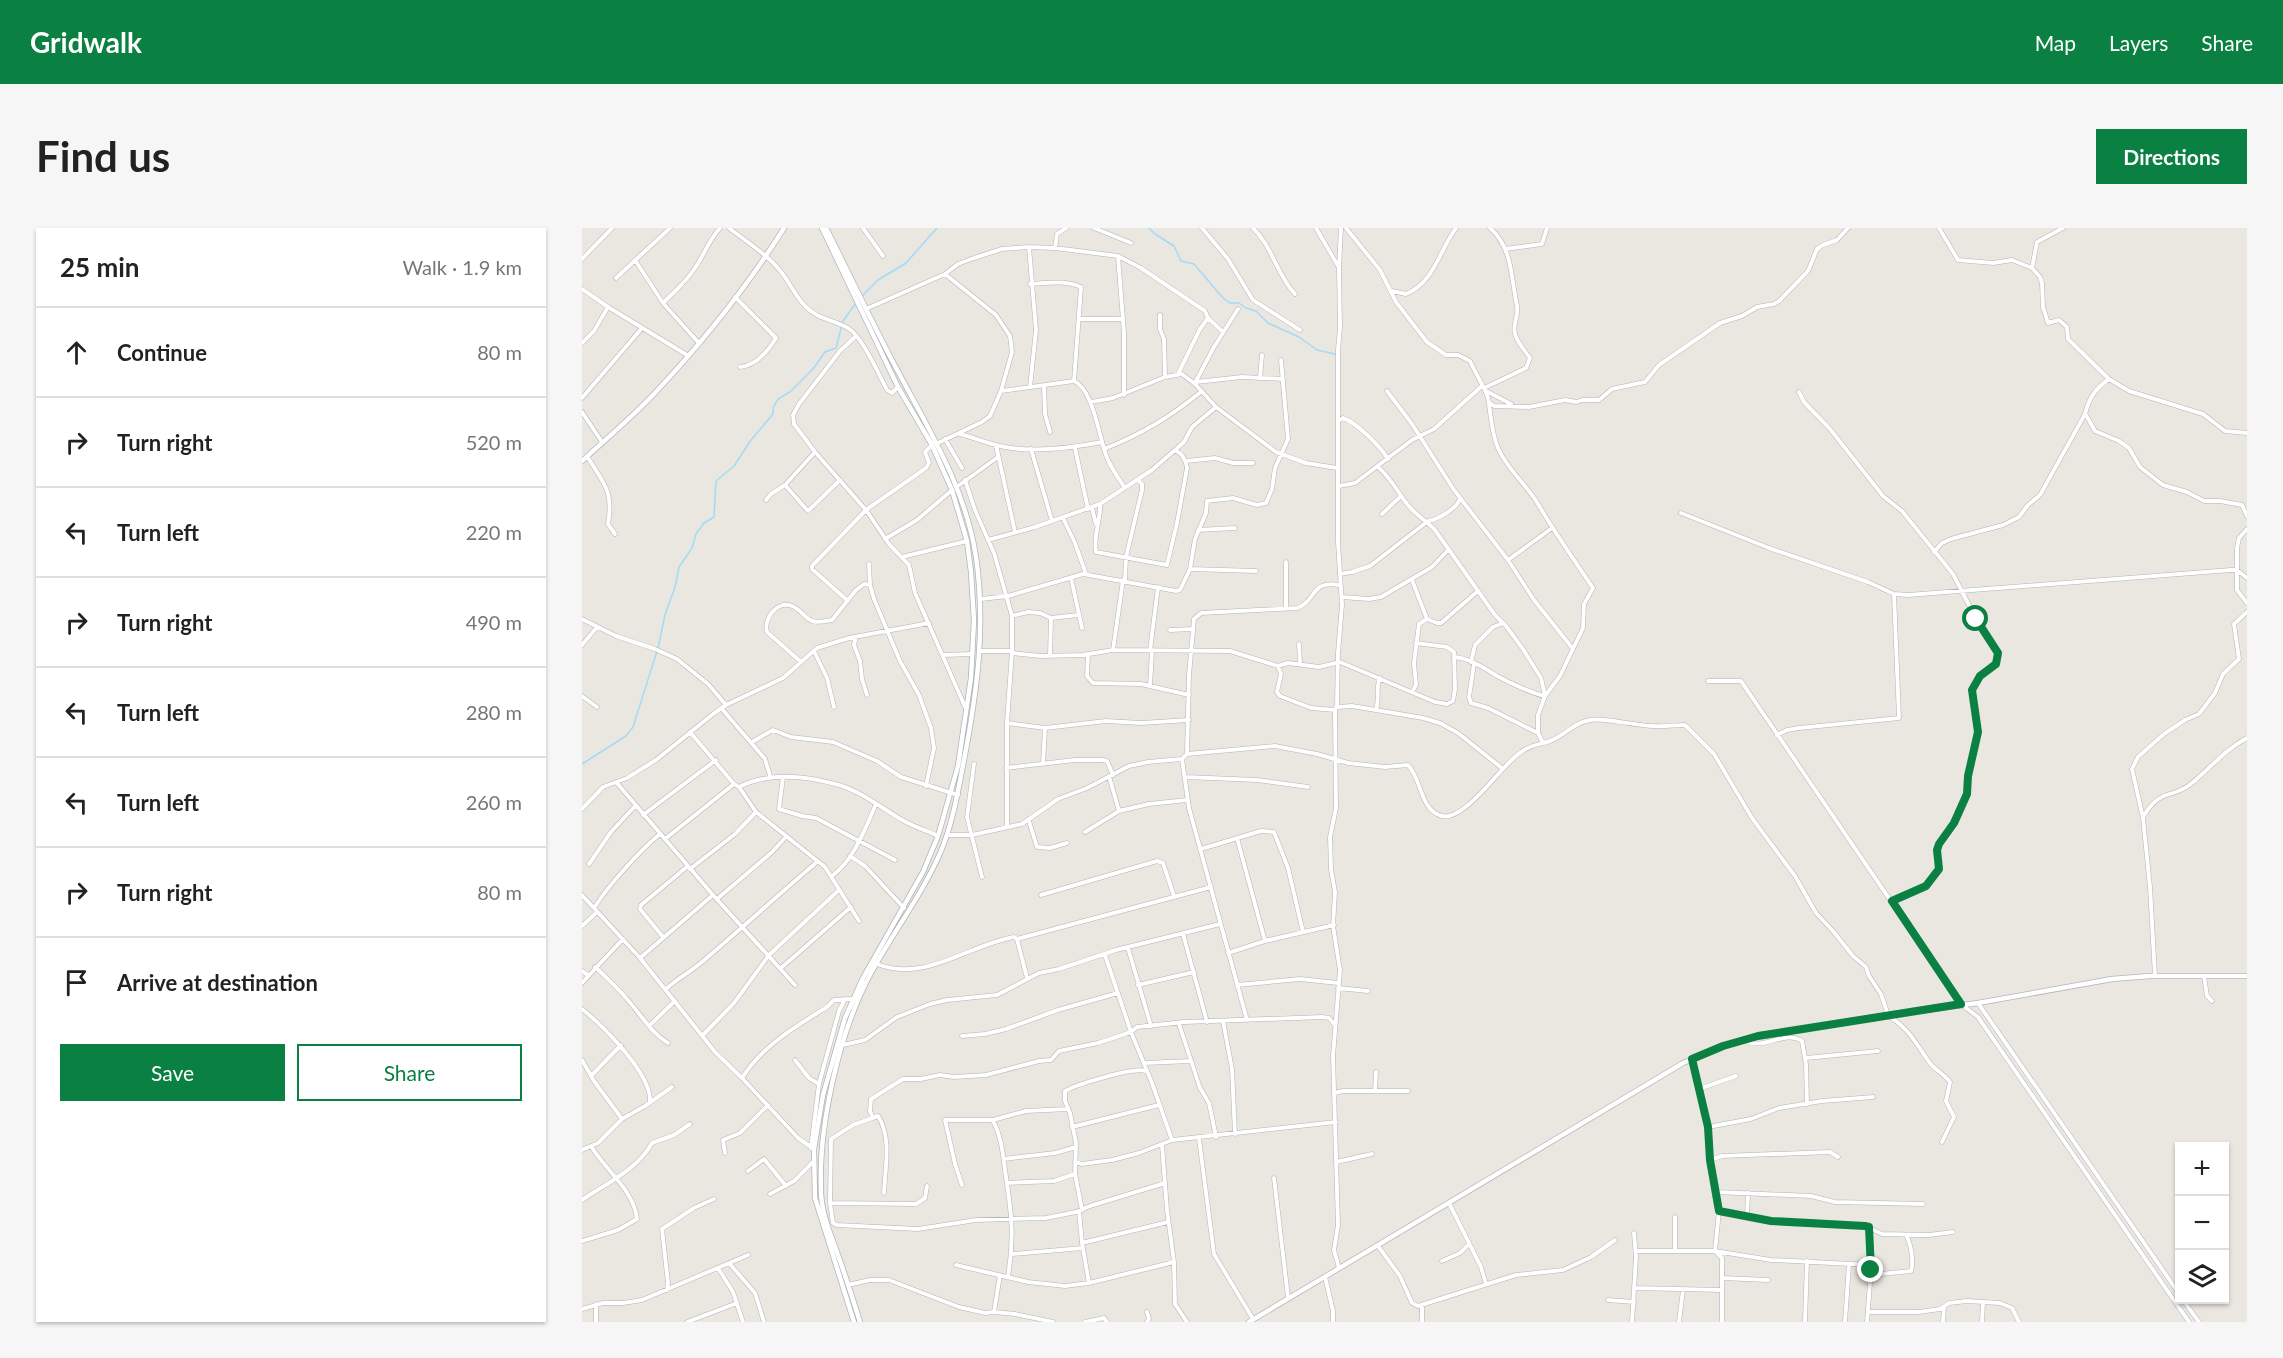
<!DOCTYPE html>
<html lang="en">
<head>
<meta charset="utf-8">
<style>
  :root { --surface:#fff; --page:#f6f6f6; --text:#222; --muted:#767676; --line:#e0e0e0; --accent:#0b8043 }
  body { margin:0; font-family:Lato,sans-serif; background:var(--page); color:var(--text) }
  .controls { position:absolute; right:18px; bottom:18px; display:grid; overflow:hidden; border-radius:0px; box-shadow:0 2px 4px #0004 }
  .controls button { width:54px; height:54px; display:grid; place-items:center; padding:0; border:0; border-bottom:2px solid var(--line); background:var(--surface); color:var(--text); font:30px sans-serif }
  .stop { position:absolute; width:18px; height:18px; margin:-14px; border:4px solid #0b8043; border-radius:50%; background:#fff }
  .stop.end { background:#0b8043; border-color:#fff; box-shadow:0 2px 6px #0008 }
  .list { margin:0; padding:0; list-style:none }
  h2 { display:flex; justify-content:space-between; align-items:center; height:78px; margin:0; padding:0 24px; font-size:26px }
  h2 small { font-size:20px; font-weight:400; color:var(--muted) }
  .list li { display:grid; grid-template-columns:39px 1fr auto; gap:18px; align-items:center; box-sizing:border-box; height:90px; padding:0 24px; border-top:2px solid var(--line) }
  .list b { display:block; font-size:22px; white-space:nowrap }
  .list em { font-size:20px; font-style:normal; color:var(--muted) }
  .actions { display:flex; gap:12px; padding:18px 24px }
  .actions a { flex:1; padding:14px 0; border:2px solid var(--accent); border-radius:0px; text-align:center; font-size:21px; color:var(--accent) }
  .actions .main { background:var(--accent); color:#fff }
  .icon { flex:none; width:33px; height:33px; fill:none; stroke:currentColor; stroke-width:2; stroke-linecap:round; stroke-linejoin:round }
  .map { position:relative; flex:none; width:1665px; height:1094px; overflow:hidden; border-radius:0px }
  header { display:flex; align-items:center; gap:36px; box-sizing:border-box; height:84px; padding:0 30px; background:var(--accent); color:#fff }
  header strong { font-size:28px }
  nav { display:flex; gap:33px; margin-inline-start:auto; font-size:21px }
  .intro { display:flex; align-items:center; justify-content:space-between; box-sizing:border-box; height:144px; padding:0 36px }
  h1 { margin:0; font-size:42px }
  .button { padding:15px 27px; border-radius:0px; background:var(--accent); color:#fff; font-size:21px; font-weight:700 }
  main { display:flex; gap:36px; padding:0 36px }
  aside { flex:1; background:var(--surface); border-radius:0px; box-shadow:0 2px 4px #0004 }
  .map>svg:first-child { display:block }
</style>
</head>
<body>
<header>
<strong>Gridwalk</strong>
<nav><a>Map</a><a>Layers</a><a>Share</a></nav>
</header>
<div class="intro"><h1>Find us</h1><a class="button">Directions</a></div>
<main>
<aside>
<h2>25 min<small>Walk · 1.9 km</small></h2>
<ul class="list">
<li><svg class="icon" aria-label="ahead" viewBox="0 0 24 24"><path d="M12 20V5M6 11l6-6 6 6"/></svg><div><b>Continue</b></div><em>80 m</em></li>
<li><svg class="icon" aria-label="right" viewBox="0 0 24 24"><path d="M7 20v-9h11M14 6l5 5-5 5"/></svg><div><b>Turn right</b></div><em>520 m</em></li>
<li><svg class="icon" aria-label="left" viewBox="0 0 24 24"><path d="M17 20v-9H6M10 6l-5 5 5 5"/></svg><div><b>Turn left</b></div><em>220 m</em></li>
<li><svg class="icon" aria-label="right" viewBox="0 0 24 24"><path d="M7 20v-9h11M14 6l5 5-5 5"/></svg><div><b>Turn right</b></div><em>490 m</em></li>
<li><svg class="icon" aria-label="left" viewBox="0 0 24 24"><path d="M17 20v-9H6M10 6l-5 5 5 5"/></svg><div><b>Turn left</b></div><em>280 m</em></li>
<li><svg class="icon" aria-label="left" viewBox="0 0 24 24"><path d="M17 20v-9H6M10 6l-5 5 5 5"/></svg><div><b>Turn left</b></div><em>260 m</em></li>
<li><svg class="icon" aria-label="right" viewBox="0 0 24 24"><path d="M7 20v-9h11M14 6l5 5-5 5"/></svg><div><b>Turn right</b></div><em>80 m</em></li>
<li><svg class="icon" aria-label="arrive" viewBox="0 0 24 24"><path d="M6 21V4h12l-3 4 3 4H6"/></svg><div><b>Arrive at destination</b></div></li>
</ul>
<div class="actions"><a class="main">Save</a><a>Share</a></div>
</aside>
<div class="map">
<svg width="1665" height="1094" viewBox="0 0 1665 1094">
  <rect width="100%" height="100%" fill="#eae7e0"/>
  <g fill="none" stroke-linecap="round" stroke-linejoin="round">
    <path stroke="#a2dbf7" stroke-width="1.5" d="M567,0l6,6 19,12 7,15 13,3 29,34 7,5h9l7,5 10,3 12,12 31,14 18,13 18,4
      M279,69l17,-17 28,-17 31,-35
      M0,536l44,-28 7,-9 25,-79 7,-33 10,-28 4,-20 13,-19 4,-14 8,-11 10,-6 2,-36 18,-15 17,-26 22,-26v-6l5,-9 12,-7 23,-23 12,-17 11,-4 7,-27 13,-18"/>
    <defs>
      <path id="street" d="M147,0c18,14 39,27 53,45 9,12 14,24 24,34 12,12 28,13 42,21 14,8 31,47 39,62l5,3 6,-6
        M281,0l20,28
        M512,0l37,15
        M620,0l26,31 25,41 47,30
        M671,0c19,18 24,47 42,66
        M734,0l22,38
        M764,0l34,42 16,32 31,40 19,13h12l12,6c5,11 15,27 18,37 3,16 3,34 10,50 9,21 28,36 40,56 17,29 36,56 55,84l-9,16 -1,24 -23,48 -15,20 -7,19v18l4,8
        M1357,0l19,32 35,3 19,-3 20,8 8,9 2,6 1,24 5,16 11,-3 8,7 1,12 41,40 20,12 74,23 22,17 22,2
        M447,19l7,83 -6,57
        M473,20l2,-14 9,-6
        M923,21l37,-5 5,-16
        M536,28l6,77v62
        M0,31l30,-31
        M53,32l28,43 35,39
        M1450,40l5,-26 26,-14
        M34,50l54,-50
        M448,56c17,-1 35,-4 51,3l-7,94
        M0,61l26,18 79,48
        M810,63l14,3c28,-11 34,-45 50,-66
        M153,69l41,41c-8,13 -20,28 -36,29
        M81,75c11,-11 23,-21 32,-35 9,-13 14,-28 25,-40
        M284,81l79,-35 13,-10 16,-6 28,-9 27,-2 26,1 63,8 23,12 64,43 3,7 15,14
        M578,87v14l4,10 1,38
        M498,91h42
        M274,108l-16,15 -41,53 -6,11 1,9 21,28 51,58 23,34 20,21 6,28 51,116
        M0,115l12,-12 14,-24
        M596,146l22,-45 8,-11
        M678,150l2,-23
        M614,154l46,-5 41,2
        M613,155l19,-36 24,-38
        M462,158l1,28 5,18
        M902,160l42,-20 4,-10c-5,-7 -13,-16 -15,-24 -3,-9 4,-19 2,-28 -6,-27 -4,-58 -27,-78
        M419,163l73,-10c19,8 25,55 32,74 4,12 12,23 19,33
        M805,163l25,33 42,66 54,70 26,40 39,49
        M904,163l25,13
        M1217,164l5,10 26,27 53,67 19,15 51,63 23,45 22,34 -2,11 -16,12 -7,14 5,42 -10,44 -1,18 -13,29 -15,21 -2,6 2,19 -13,17 -34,15
        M0,170l60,-70
        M509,174l22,-4 52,-21 17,-3 13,10 21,23 60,45 30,11 31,5
        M907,174l5,4 35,1 36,-7 12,2 5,-2h17l13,-11 33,-7 14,-17 61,-42 22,-7 15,-9 17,-3 5,-3 29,-30 9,-22 6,-4 14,-5 11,-12
        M0,184l20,30
        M1504,187l9,16 24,10 10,7 11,19 23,18 24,7 17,9h16l22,4 5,11
        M756,193l5,-3c14,5 37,28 45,41
        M378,206c15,4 29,10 45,13 31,6 66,1 97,-5
        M363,211l17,29
        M356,215l44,-21 8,-6 11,-25 11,-39 -2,-16 -14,-21 -51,-41
        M414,217l19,87
        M493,220l13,61
        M449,221l21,72
        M522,221c38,-15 66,-32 98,-58
        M5,228c16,27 27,34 21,68l7,10
        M604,233l29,-3 18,5h20
        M796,239c13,11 19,24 29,37 8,10 19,17 28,26l60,85 11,11 17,23 18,29 4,18c-12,-2 -37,-14 -48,-20 -12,-8 -28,-18 -43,-19
        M383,252l10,30 19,43 18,63v35l-5,72v103
        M203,257l23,26 32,-31
        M376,258l40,-29
        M757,258l16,-3 57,-43 22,-11 48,-43
        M184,272l5,-6 14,-9 30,-33
        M518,276c1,16 -7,31 -4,48l71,13 10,-42 10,-55c-1,-8 -4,-14 -12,-18
        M510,280l4,16
        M1099,285l88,35 99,34 26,12 14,1 323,-25h6l10,8
        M800,286l19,-18
        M481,290l12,25 11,31
        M1665,301l-8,9 -2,10v42l10,13
        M616,302l37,-2
        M303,311l32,-19 35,-30
        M406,312l47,-13 65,-23 52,-34 23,-20 9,-8 8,-15 24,-20
        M1352,324l8,-9 9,-4 52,-14 16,-8 9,-12 12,-10 45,-81c4,-16 10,-25 24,-35
        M320,329l65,-16
        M926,332l44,-32
        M704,334v47
        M287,336l1,21 4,14 26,62 19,34 12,33 3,20 -8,38
        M608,341l66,2
        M758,346l12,-2 18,-6 58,-45c11,-2 28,-12 32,-22
        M489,350l11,50
        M543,352l1,-23 16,-67v-6l-4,-4
        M830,352l15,39
        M760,369l27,2 12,-2 51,-30 16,-17
        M399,371l27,-3 75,-22 93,17 4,-1 10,-21 5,-30 11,-26 1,-12 26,-3 24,7 9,-2 6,-14 3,-21 13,-29 -7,-79
        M266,373l-36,-32v-3l54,-56 60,-42 3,-5 -4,-11 7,-7
        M430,388l16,-4 12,1 11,5 27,-3
        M0,391l34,17 39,13 22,10 31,25 18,21
        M588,402l22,-1
        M274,409l-2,8 6,16 2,18 5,16
        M717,416l1,20
        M0,417l15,-18
        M531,422l10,-70
        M232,423l13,27 7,29
        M399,423h31
        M568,423l8,-64
        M430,425l29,3 42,-1 30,-5 117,1 48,15 10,-3 31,4 21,-5 95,40 12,2 6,-3 2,-12 -1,-37 -7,-5 -31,-4
        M506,426l-1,22 6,7 48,1 48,11
        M361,427l29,-1
        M468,428l1,-38
        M219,434l-34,-30c-4,-13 10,-32 25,-26 8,3 13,12 20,15 6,2 14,0 20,-1l24,-30 8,-6 6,1
        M889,434l4,-17 18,-18 10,-4
        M892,436l-5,33 2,6 17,5 50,25
        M696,438l3,8 -4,18 3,4 31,12 24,2
        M1126,453h33l220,323 17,13 211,305
        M568,458l2,-35
        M830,464l4,-7 -2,-22 5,-39 8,-5 10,4h4l37,-32
        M0,468l15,11
        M755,479l15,-1 71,12 17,5 18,10 45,36
        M140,481l43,50 5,17
        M794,481c4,-10 -1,-20 4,-31
        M425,495l38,5 61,-7 35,2 48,-3
        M108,504l44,52 5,3 17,25 69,55 34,54
        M1195,507l10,-5 12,-2 100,-10 -5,-124
        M170,514l21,-12 18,7 42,5 44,19 24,16 57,18
        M605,526l88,-8 42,8 31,9 37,4 23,-2c14,14 12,46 34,51 23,6 60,-52 79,-64 11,-8 18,-7 29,-11 13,-4 22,-17 36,-20 18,-5 47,5 67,5 11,1 22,-1 32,-1l29,29 38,64 43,58 21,37 17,18 20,25 13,11 3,9 12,18 7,21
        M600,531l7,49 58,212
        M461,535l2,-35
        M392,536l-7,53 15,60
        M424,540l69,-8h28l4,1 6,14
        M527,548l10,35 30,-7 38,-4
        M201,549l-4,32 23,7 14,2 79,42
        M603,549l72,3 51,7
        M34,554l97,113 82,90
        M157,559c31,-16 68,-11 100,-2 23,7 44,24 65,36 11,6 23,10 34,15
        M0,581l21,-22 24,-9 29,-18 57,-46 13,-9 57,-27 34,-30 32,-10 80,-15
        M61,587l73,-55
        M1561,589c19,-31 29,-17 49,-34 18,-15 34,-34 55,-45
        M447,593l8,26 13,1 17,-5
        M503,604l34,-21
        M365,607h25l50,-11 36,-25 29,-11 42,-22 19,-4 34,-3 5,-5 2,-79 5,-56 7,-6 96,-5c19,-6 13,-28 42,-23
        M655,610l28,103
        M83,611l69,-55
        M619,621l60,-18 13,1 14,36 15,64
        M268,628l15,10 39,42
        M7,636l22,-32 24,-26
        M108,641l45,-35 21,-22
        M250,648c22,-16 33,-47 44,-72
        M0,667l58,63 75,94 27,26 56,60 16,11
        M459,667l116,-34 6,2 11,33
        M135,671l55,-47 14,-15
        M12,680c14,-22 46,-58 66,-74
        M0,698l15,-14
        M601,706l24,88
        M81,709l-23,-28 1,-4 47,-39
        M435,711l194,-52
        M546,720l23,78
        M646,725l37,-12 69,-16
        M523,727l26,77 21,51 20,57
        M58,730l73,-63
        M295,736c48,19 91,-19 137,-27l3,2 10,39
        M13,739c11,10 22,20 31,31 14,15 24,34 42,45
        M199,740l70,-61
        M0,743l6,4
        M1573,748l-5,-89 -7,-69 -11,-49 6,-12 26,-23 21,-14 14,-6 16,-21 8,-19 16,-15 -5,-35 13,-12
        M1622,748l3,20 5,5
        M0,755l41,-44
        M556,757l56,-13
        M655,757l63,-6 38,4
        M756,760l30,3
        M84,761c11,-10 24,-17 36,-27 39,-33 76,-67 115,-100
        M1396,775l202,292
        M0,781c21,17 70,65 68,93
        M1305,787c22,13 28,27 42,47 6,8 15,12 21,20l-4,19 8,16 -12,25
        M641,793l9,48 3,65
        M597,796l21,64 9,15 7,34
        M68,797l25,-24
        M121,807l31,-32 35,-48 70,-65
        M380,808l23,-2 21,-5 52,-19 60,-17
        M1162,812c19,12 40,-11 58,1l4,23 1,40
        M261,817l22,-5 32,-23 33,-13 17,-4 50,-5 42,-22 20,-4 57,-19 104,-26
        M1224,830l72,-7
        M1110,831l16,68 2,33 9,51 52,10 94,5 17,8 47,1 24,-3
        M0,832l12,21 28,38
        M213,832l14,18 10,6
        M562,835l47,-2
        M9,848l30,-31
        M160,850c21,-33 53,-51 85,-71l7,-7 19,-1
        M1117,861l37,-13
        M793,863h33
        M752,865l9,-2h32l1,-19
        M291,890l-3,-7 1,-12 32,-20h18l19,-4 14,2 32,-2 53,-14 12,-1 8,-9 39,-8 33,-11 6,-5 47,-5 138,-5 7,1 5,6
        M411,893c8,14 10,33 12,49 6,40 10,65 3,106
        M490,899l87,-22
        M1126,899l43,-8 28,-11 43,-7 51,-4
        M617,911l15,115 39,65
        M580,917l5,65 7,52 1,42 12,18
        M229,920l8,-64 20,-73 6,-12
        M0,922l16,-7 24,-24 23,-13 27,-19
        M143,925l-2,-13 17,-7 28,-28
        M422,931l51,-6 21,-6
        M1128,932l12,-4 108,-4 8,5
        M493,934l7,2 30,-4 27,-7 33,-13 164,-18
        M754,934l36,-8
        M166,943l16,-12 22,27
        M692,950l14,119
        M425,955l47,-2 21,-7
        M380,957l-7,-21 -10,-44h48l33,-9 42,-2
        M345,958l-2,12 -9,6 -86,-1 3,20 4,2 81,4 58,-9 70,-2 30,-6 14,-6 75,-23
        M1134,964l95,4 24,6 88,2
        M188,966l24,-13 19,-19
        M0,972c25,-17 55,-30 70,-57l22,-8 16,-11
        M248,975l1,-64 22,-14 25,-9c14,21 7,53 6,77
        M867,975l32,64 5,17
        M500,982l-7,-36 1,-31 -6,-30 -5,-12v-10c13,-7 68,-24 81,-20
        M497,983l3,32 7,40
        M1137,983l-4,40 7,7v64
        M1165,988l1,-23
        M0,1013l36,-11 19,-11c-3,-29 -32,-49 -46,-73
        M500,1015l86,-21
        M796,1018l22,30 12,27 6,3 98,-31 47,-5 28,-13 24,-17
        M1054,1023h79l56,9 100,5
        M1093,1023v-34
        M430,1026l71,-6
        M860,1033l18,-8 9,-9
        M147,1035l26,30 9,29
        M374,1037l72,17 37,4 24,-3 85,-21
        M136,1040l15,24 10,30
        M757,1040l-5,-18 4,-25 -5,-169 7,-86 -7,-44 2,-34 -4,-23 -1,-32 6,-29 -1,-98 2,-5 1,-52 4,-48 -4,-63v-192l2,-23 -1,-59 2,-40
        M1289,1047l40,-4c3,-10 0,-27 -5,-36
        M743,1049l8,34v11
        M1140,1050l46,2
        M266,1057l22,-5h19l70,27 26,6 9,-1 21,2 38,8
        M1052,1060l88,2
        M85,1062l1,-7 -6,-54 32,-21 20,-9
        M1026,1072l26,2
        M1601,1072l16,22
        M14,1076v18
        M840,1077v17
        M0,1081l21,-6h20l19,-3 106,-45
        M412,1084l6,-37
        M1286,1084h51l21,-3 9,-6 18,-2 33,2 12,5 7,14
        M105,1094l50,-19
        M503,1094l19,-4 3,4
        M565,1094l2,-3 -2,-7
        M1050,1094l4,-65 -2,-24
        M1097,1094l4,-32
        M1223,1094l2,-61
        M1263,1094l4,-58
        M1285,1094l4,-52 -2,-42
        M1361,1094l1,-15
        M1400,1094l1,-20"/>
      <path id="secondary" d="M240,0l76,159 34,58 20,45 15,51 4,31 3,48 -3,58 -13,88 -20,70 -15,36 -60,106 -18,40 -22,77 -9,54 1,49 39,124
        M244,0c23,45 44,91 68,136 33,63 71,121 82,193 10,69 1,135 -12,203 -6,31 -11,62 -23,91 -19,44 -47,80 -70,122 -32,59 -53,153 -50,220 1,22 10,42 17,62 8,22 15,45 22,67
        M0,233c24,-22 49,-43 71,-66 48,-51 94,-108 131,-167
        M667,1094l434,-259 40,-17 35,-10 139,-22 81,-11 134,-24 38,-3h97"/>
    </defs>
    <use href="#street" stroke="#b0b3b7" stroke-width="5"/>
    <use href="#secondary" stroke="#b1b5b9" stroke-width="6"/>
    <use href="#street" stroke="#fff" stroke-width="4"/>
    <use href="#secondary" stroke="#fff" stroke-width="4.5"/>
  </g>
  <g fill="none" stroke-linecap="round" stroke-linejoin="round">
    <path stroke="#0b8043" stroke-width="8" d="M1289,1042l-2,-43 -4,-1 -94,-5 -52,-10 -9,-51 -2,-33 -16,-68 31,-13 35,-10 203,-32 -69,-103 34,-15 13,-17 -2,-19 2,-6 15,-21 13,-29 1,-18 10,-44 -6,-42 8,-14 16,-12 2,-11 -22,-34"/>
  </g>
</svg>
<div class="controls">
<button>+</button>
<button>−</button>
<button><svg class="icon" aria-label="layers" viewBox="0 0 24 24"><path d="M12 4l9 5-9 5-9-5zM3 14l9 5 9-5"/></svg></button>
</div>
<div class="stop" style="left:1394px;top:391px"></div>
<div class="stop end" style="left:1289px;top:1042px"></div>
</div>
</main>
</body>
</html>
